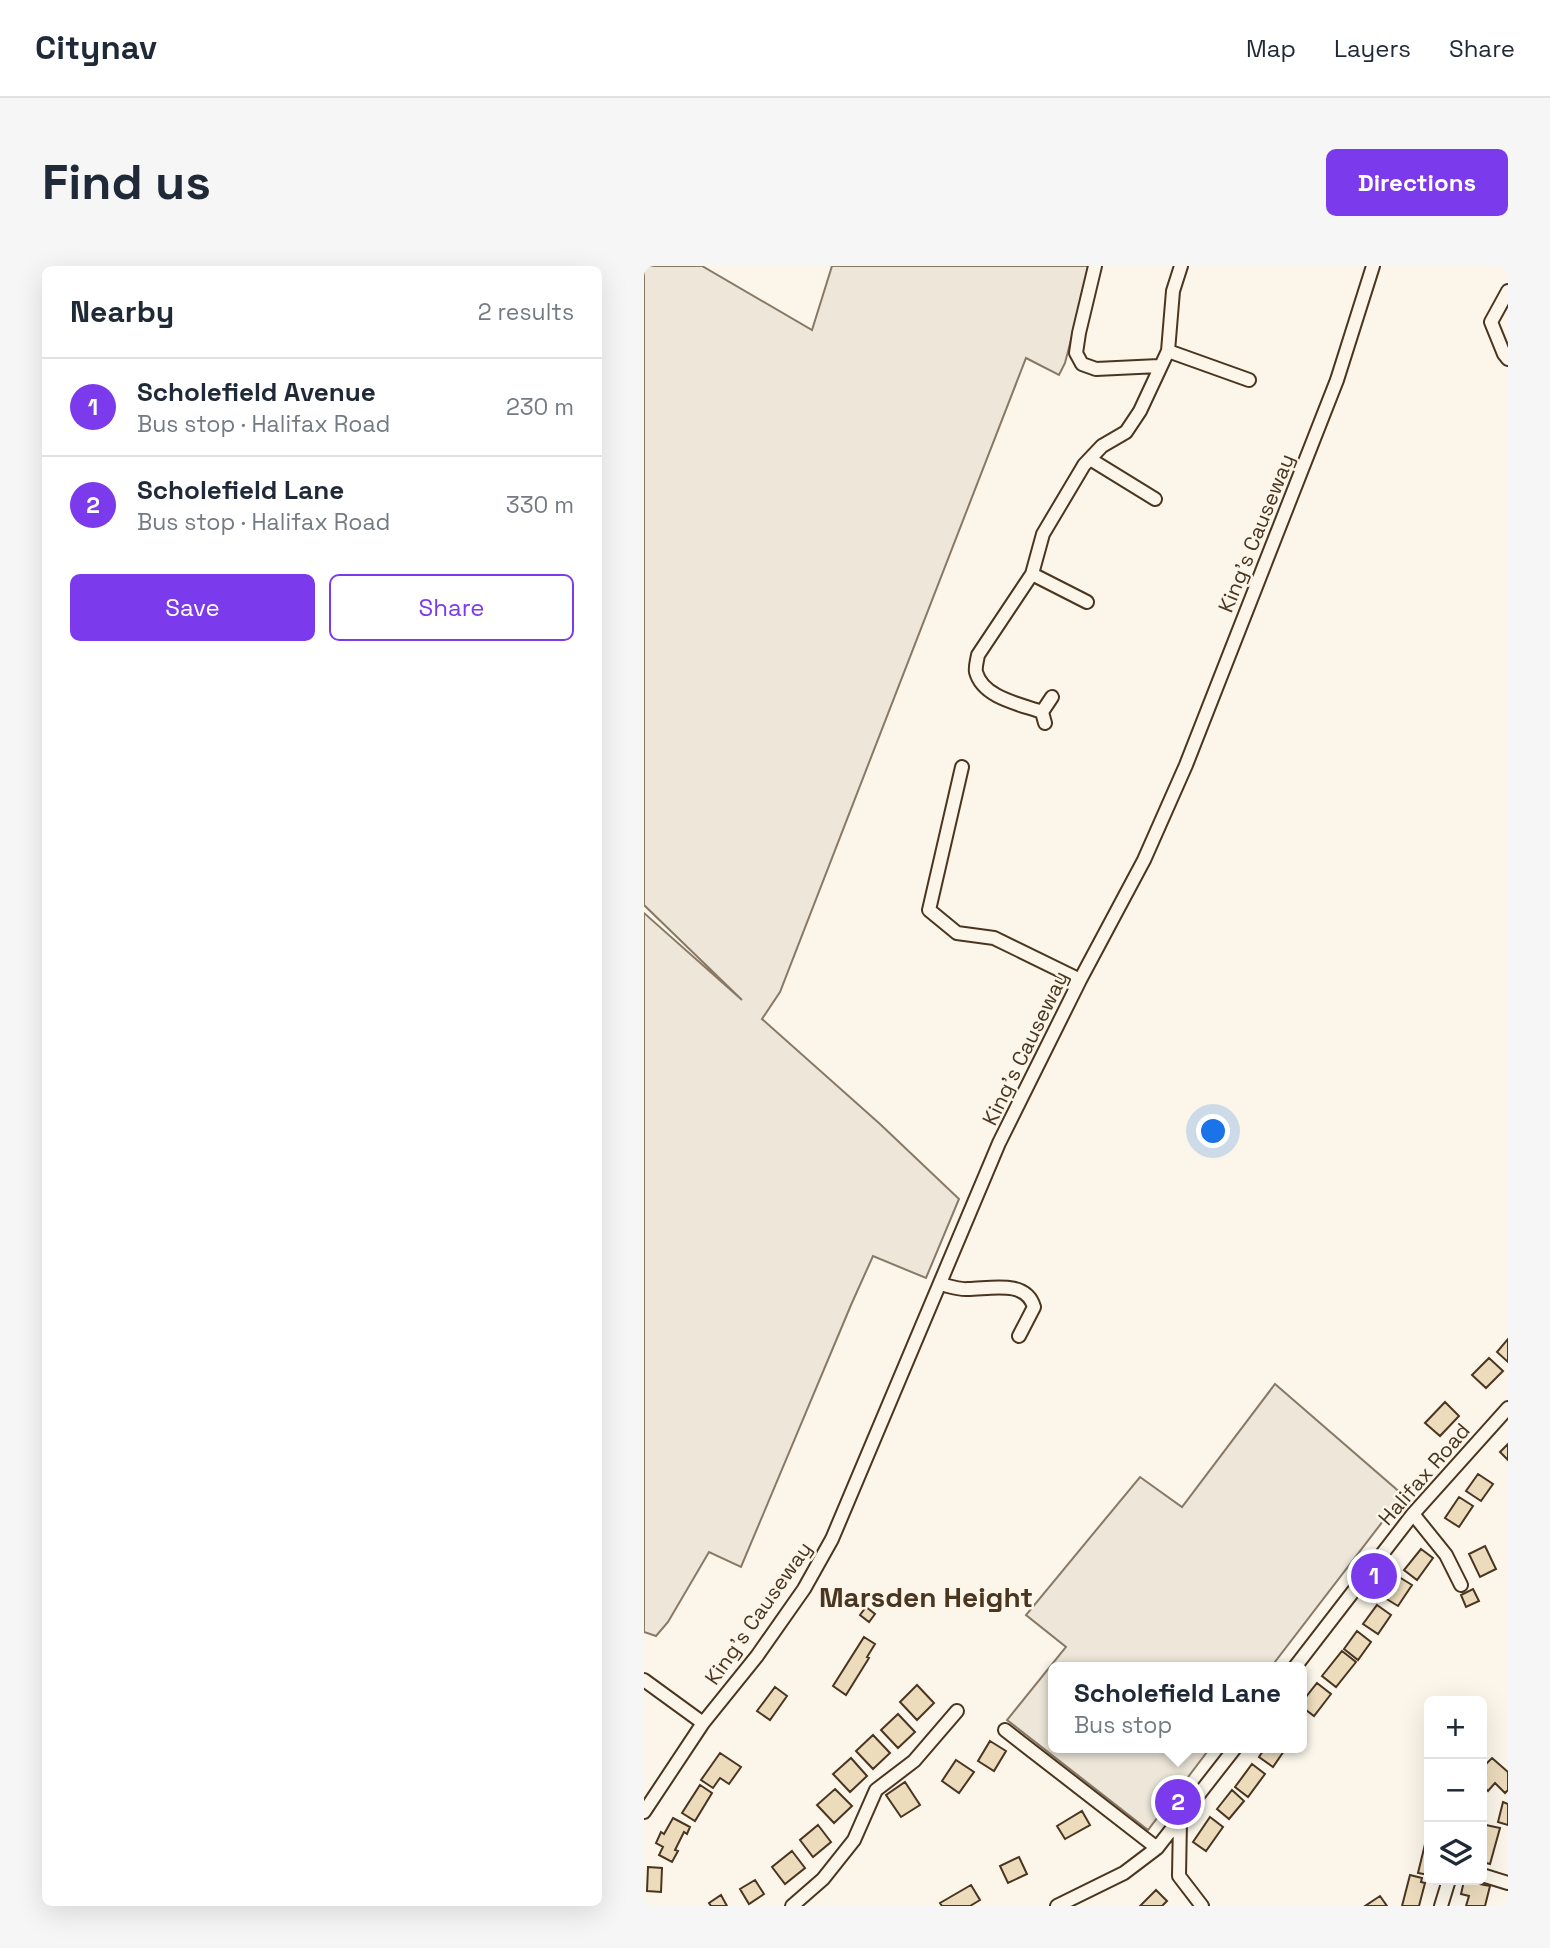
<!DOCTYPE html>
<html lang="en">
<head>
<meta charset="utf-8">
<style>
  :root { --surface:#fff; --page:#f6f6f7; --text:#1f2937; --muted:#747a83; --line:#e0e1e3; --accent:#7c3aed }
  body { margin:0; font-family:"Space Grotesk",sans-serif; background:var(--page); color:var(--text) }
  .controls { position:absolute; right:21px; bottom:21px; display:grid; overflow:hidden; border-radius:10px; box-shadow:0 7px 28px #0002 }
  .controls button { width:63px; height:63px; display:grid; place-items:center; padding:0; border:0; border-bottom:2px solid var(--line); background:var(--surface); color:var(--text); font:35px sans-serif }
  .you { position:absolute; left:570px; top:866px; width:24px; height:24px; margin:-18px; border:5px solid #fff; border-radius:50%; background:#1a73e8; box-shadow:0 0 0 10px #1a73e833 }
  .badge { display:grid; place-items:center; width:46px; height:46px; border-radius:50%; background:var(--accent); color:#fff; font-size:23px; font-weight:700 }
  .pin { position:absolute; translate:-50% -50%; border:4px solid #fff; box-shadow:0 2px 7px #0006 }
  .popup { position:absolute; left:404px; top:1396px; width:259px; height:91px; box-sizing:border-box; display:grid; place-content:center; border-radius:10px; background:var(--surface); filter:drop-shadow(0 2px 5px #0005); font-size:23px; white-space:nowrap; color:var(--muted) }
  .popup b { font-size:26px; color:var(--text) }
  .popup::after { content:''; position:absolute; left:50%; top:100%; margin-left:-14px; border:14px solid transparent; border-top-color:var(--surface) }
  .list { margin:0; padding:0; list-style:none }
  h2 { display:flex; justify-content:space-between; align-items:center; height:91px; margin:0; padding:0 28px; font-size:30px }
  h2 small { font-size:23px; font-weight:400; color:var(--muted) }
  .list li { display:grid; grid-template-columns:46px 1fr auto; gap:21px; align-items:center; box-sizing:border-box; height:98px; padding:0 28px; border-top:2px solid var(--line) }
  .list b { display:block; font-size:26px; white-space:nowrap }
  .list p { margin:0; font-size:23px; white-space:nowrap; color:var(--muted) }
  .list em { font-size:23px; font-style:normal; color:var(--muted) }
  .actions { display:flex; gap:14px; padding:21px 28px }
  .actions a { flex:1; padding:16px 0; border:2px solid var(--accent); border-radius:10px; text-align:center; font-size:24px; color:var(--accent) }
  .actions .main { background:var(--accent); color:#fff }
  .icon { flex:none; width:38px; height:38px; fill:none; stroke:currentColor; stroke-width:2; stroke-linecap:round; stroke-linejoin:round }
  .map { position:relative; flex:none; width:864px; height:1640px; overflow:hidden; border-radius:10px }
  header { display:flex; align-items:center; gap:42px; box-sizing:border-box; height:98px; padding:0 35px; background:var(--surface); border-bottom:2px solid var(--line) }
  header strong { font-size:33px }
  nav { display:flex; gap:38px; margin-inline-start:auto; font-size:24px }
  .intro { display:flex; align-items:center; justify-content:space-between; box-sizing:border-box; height:168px; padding:0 42px }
  h1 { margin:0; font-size:49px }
  .button { padding:18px 32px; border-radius:10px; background:var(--accent); color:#fff; font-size:24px; font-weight:700 }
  main { display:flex; gap:42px; padding:0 42px }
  aside { flex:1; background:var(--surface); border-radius:10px; box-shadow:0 7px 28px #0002 }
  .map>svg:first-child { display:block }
</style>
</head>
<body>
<header>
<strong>Citynav</strong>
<nav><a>Map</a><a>Layers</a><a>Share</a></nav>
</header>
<div class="intro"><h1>Find us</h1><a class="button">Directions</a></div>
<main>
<aside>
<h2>Nearby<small>2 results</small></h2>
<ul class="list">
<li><span class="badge">1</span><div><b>Scholefield Avenue</b><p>Bus stop · Halifax Road</p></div><em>230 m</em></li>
<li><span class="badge">2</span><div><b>Scholefield Lane</b><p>Bus stop · Halifax Road</p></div><em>330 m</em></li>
</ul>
<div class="actions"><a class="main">Save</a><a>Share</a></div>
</aside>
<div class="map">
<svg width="864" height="1640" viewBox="0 0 864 1640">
  <rect width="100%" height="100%" fill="#fbf6e9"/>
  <path fill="#ede6d9" stroke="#887966" stroke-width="2" d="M0,0h58l110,64 20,-64h258l-25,97 -6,12 -33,-17 -246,634 -18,27 118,105 79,75 -33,79 -53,-22 -22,49 -110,262 -32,-15 -41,70 -12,14 -12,-4v-719l98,87 -98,-95z
    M631,1118l128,111 -132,172h-217v81h156l-62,82 -141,-110 59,-73 -40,-32 114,-138 42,30z"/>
  <path fill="#ecdcbc" stroke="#4a3520" stroke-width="2" d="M864,1073v23l-11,-10z
    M845,1092l14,13 -17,17 -14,-13z
    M801,1136l14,14 -19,20 -15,-13z
    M864,1178v16l-8,-8z
    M834,1208l15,10 -12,17 -15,-10z
    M815,1231l14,9 -14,21 -14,-9z
    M841,1280l11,23 -16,8 -11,-23z
    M777,1283l12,9 -16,22 -13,-10z
    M755,1311l13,8 -14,21 -13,-8z
    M829,1323l6,12 -13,6 -5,-12z
    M733,1339l14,10 -13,19 -15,-10z
    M222,1341l9,7 -6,8 -9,-7z
    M713,1365l14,11 -13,18 -14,-11z
    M220,1371l11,7 -8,13 2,1 -23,37 -13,-9z
    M698,1385l14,11 -20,25 -14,-11z
    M673,1417l14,11 -17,22 -12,-9v-5z
    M273,1419l17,18 -17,17 -17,-18z
    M131,1421l12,9 -17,24 -13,-9z
    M254,1448l17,18 -17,16 -17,-18z
    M229,1469l17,18 -17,16 -17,-18z
    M346,1475l16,10 -12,20 -16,-10z
    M621,1482h21l-13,19 -14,-10z
    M76,1487l21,14 -12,17 -9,-6 -7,10 -12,-8z
    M207,1492l16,18 -17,16 -17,-18z
    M848,1492l16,14v18l-3,3 -10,-10 -7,8 -6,-6v-4l4,-6 -4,-4v-3z
    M312,1494l18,12 -15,21 -17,-12z
    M608,1498l13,10 -17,23 -13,-10z
    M261,1516l15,23 -19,12 -15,-22z
    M56,1519l12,8 -17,28 -13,-8z
    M191,1523l17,17 -18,17 -17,-18z
    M588,1524l12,11 -15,18 -12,-10z
    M859,1536l5,2v21l-10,-3z
    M438,1545l8,14 -25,14 -8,-13z
    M566,1551l13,10 -17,24 -13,-9z
    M29,1552l17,9 -3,7 -3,-2 -9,18 3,1 -6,11 -13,-7 4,-8 -7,-4 5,-11 3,2z
    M174,1559l13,17 -18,15 -13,-17z
    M842,1559l14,3 -10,36 -8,-2v-34l3,1z
    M783,1570l2,1v38l-11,-2z
    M148,1585l13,17 -20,16 -13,-17z
    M375,1591l8,17 -19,9 -8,-17z
    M4,1601l14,1 -1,24 -14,-1z
    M766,1609l12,3 -1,4 4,1 -6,23h-17z
    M111,1614l9,14 -15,10 -9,-15z
    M820,1615l26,5 -5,20h-19l3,-10 -8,-2z
    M327,1619l9,15 -10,6h-28l-2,-3z
    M512,1624l11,11 -5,5h-22z
    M77,1629l6,11h-16l-2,-3z
    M736,1630l7,10h-22z"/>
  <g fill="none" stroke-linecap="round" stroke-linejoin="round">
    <defs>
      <path id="street" d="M451,0l-16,67 -3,20 6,11 14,5 63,-3
        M864,25l-17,31 13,32 4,5
        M524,85l81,29
        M446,193l65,40
        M388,308l55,28
        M398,446c-22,-8 -59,-14 -66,-40 -1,-5 1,-11 2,-17l54,-81 11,-40 41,-69 18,-19 24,-14 14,-21 28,-60 5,-60 8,-25
        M401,457l-3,-11 10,-15
        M318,501l-33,143 28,23 37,5 86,42
        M296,1018c9,2 19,6 28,5 21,0 58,-10 66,18l-15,29
        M769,1248l33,41 15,30
        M651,1401l118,-153 95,-106
        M0,1414l59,43
        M361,1464l152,118
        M0,1546l59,-89 54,-67 47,-67 28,-50 167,-396 81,-163 64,-120 42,-95 151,-385 36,-114
        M536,1554l-1,56 23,30
        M838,1609l26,8
        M148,1640l31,-27 31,-39 22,-50 38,-29 43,-50
        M413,1640l67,-33 33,-25 78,-100
        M797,1640l8,-26"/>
    </defs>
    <use href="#street" stroke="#4a3520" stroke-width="16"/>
    <use href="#street" stroke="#fbf6e9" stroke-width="12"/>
  </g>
  <g text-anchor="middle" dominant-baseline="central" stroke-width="5" stroke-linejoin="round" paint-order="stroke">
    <g font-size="21" fill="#4a3520" stroke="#fbf6e9">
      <text transform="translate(612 267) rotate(-68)">King's Causeway</text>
      <text transform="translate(381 782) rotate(-64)">King's Causeway</text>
      <text transform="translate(780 1208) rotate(-49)">Halifax Road</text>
      <text transform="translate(114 1347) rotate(-55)">King's Causeway</text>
    </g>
    <g font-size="28" font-weight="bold" fill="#4a3520" stroke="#fbf6e9">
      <text x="282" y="1331">Marsden Height</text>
    </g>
  </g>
</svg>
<div class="controls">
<button>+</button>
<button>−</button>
<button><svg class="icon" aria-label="layers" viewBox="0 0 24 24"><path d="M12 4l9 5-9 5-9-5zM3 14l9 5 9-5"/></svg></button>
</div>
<div class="you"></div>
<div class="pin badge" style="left:730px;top:1310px">1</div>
<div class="pin badge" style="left:534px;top:1536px">2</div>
<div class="popup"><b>Scholefield Lane</b>Bus stop</div>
</div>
</main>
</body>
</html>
